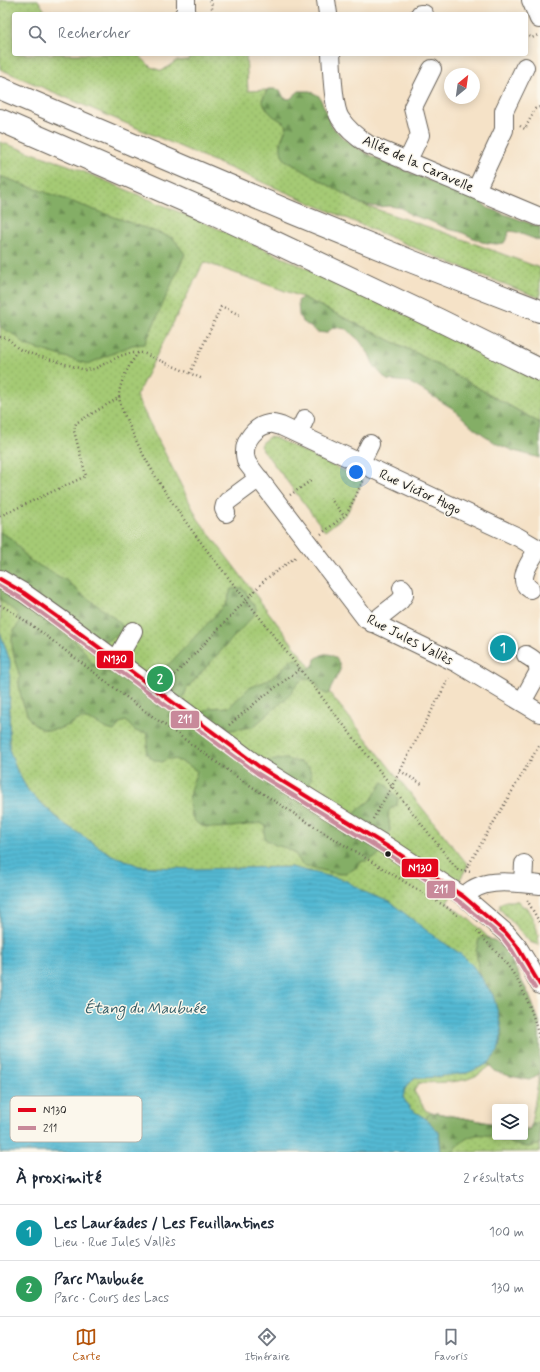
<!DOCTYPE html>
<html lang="fr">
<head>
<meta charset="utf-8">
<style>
  :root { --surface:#fff; --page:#f6f6f7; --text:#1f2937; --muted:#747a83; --line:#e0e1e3; --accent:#b45309 }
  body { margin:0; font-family:Mynerve,sans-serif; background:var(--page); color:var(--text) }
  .controls { position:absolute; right:12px; bottom:12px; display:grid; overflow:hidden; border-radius:4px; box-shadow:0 2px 10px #0003 }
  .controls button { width:36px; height:36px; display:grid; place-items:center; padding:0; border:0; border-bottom:1px solid var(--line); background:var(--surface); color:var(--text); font:20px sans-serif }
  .compass { position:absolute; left:444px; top:68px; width:36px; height:36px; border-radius:50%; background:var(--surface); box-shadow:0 2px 10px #0003; rotate:29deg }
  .you { position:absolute; left:356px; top:472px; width:14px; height:14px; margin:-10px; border:3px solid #fff; border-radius:50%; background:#1a73e8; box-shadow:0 0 0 6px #1a73e833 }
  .badge { display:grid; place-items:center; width:26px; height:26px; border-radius:50%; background:var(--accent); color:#fff; font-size:13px; font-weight:700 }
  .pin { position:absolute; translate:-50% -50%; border:2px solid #fff; box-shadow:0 1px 4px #0006 }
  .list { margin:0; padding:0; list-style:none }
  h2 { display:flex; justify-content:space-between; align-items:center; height:52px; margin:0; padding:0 16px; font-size:17px }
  h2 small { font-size:13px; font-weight:400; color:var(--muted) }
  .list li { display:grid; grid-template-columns:26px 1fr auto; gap:12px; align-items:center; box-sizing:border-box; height:56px; padding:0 16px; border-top:1px solid var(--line) }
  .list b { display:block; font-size:15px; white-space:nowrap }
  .list p { margin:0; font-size:13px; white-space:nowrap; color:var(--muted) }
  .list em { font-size:13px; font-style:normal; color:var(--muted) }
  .icon { flex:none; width:22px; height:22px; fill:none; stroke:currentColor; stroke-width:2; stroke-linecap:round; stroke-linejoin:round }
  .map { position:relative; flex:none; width:540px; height:1152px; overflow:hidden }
  .search { position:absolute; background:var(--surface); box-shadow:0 2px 10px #0003; left:12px; right:12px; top:12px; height:44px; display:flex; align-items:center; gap:10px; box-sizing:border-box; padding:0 14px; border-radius:4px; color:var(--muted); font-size:15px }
  .sheet { height:164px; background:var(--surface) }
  nav { display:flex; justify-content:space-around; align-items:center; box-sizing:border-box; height:56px; border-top:1px solid var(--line); background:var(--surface); font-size:11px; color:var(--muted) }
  nav a { display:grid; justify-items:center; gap:2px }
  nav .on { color:var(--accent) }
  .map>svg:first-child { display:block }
</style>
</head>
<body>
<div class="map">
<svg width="540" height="1152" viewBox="0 0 540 1152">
  <defs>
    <pattern id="green-dots" width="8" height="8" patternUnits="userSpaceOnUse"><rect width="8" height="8" fill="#a5ca74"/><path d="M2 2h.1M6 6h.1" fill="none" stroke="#8dad64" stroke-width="1.8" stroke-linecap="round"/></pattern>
    <pattern id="forest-firs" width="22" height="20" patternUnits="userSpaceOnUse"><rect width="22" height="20" fill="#84ae66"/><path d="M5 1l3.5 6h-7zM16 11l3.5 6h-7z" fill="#6b8d53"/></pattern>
    <pattern id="water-rules" width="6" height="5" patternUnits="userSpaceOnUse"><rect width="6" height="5" fill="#54b9d3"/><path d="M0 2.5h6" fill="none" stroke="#499eb5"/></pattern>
  </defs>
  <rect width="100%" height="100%" fill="#fbf7ec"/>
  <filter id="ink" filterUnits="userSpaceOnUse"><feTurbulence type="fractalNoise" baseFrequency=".025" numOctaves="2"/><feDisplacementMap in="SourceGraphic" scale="8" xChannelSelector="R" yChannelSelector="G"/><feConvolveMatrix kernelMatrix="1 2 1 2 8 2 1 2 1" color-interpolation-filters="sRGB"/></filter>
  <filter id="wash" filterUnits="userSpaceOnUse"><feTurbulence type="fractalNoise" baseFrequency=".012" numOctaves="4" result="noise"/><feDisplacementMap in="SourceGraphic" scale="16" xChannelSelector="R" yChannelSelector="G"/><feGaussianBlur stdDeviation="0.9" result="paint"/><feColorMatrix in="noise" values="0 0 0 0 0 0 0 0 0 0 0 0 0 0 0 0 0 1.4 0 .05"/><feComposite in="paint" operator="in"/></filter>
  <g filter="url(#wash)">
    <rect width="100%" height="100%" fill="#f5e2c7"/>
    <path fill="url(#green-dots)" stroke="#607348" d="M0,0h38l9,14h-33v40h124l13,13 11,4 14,-10 12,-1 6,-6h52l2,37 19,-1 -5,10 10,14 11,7 4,5 -7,17 81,61 82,28 97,36v30l-104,-41 -436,-188z
      M0,142l68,23 144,61 119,53 209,100v44l-120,-68 -118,-58 -98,-35 -68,134 62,123 134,177 136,169 -21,38 23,17 21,20 36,56 -34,68 -15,11 -13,5 -15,2 -31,1 -5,8 12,20 69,13v13h30v-8h5l10,-57v80h-540z
      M269,437l6,1 88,42 -16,33 -4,4 -18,14 -65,-85 2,-4z
      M506,901h13l3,5 4,1c7,11 14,24 12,38l-8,-3 -30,-33v-5z"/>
    <path fill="url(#forest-firs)" stroke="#506541" d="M268,89h7l5,1 4,8 6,1 9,-8h11l9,5 8,17 3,11 13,14 18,12 19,10 101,42 7,6 52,19v14l-24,-9 -7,-1 -1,5 -4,7 -8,1 -14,-2 -21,-10 -13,-3 -18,-8 -19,-6 -9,-7 -13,-2 -11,1 -17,-3 -76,-44c-8,-12 -3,-21 2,-34 -5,-6 -11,-7 -16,-12 -4,-4 -7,-9 -9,-14z
      M0,176l173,62 12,16 -40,90 -13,1 -44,19 -63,-19 -9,-9 -15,-9 -1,-1z
      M302,297l118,58 120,68v35l-26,-7 -17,-7 -23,-16 -22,-20 -43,-26 -22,-2 -13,-14 -5,-12 -10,-14 -13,-11 -12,-2 -8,6 -9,-1 -15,-11 -3,-6 -1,-14z
      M0,532l12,7 17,21 38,21 12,11 33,24 10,9v7l-14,8h-8l-58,-25 22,19 11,7 10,11 6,10 4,3 10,7 10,2 14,9h8l15,-7 18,-13 56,-59 5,-15 11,-1c6,6 9,14 14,20l-2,7 -67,73 -4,11 15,19 7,-7 5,-3 19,-1 20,-19 17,-7 14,-9 10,-12 7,-1 6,6 2,3 4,1 5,-5 1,-5c4,-2 8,-6 12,-5 8,0 14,9 13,16l-12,24c-7,-1 -10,-5 -11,-11l-5,-3 -7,-1 -6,3 -10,14 -36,31 -23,3 -3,4 34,28 23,-3 16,3 9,5c6,14 -2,21 -10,31l1,5 30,18 6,5 5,2 9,-8 9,-11 13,-10 9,-15 3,-2 14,17 -1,6 -6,3 -3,5 2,17 -4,9 -4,12 -6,6 -15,5 -4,5 -8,5 -7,2 -9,-1 -31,-8 -8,-13 -8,-4 -11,-3 -10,-6 -1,-7 2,-6 -6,-3c-13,2 -51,9 -62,1 -9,-6 -10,-22 -8,-32 1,-7 5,-14 7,-21 -7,-5 -19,-13 -28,-12 -3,0 -5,2 -7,3l-10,-3 -6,-6c2,-8 4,-15 -1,-21 -11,2 -12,-4 -19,-11l-6,2 -6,8c-11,-2 -18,-10 -28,-12 -6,-1 -12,3 -17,6 -14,6 -28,9 -39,-5 -3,-4 -4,-10 -6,-14 -3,-9 -7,-21 -4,-30 -4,-9 -11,-34 -7,-43 1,-4 5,-8 7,-11l-3,-9 -17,-14z
      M484,937l12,4 11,11 22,43 10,26 1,45v6l-4,5 -7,3 -23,-5 -12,-4 -6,-7 10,-13 -5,-56 -14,-20 -3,-24 3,-12z
      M431,1112l64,12v13h30v-8l4,1 4,-7h7v21c-4,1 -8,3 -12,3 -30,-3 -50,-29 -75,5h-12l-2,-20 -13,-12 1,-4z"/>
    <path fill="url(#water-rules)" stroke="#386a78" d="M0,632l10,29 -1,88 8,22 12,21 34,31 47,31 29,12 53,3 99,-2 54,13 19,12 26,10 45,35 26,17 12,12 20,29 5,18 4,20 -4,18 -10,13 -21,9 -43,5 -9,-1 -10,12 -2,8 7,12 15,9 14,14 2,20h-441z"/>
  </g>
  <g filter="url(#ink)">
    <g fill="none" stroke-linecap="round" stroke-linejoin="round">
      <defs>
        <path id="minor" d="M326,0l2,14
          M531,0l8,19
          M184,14l2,-1v-13
          M420,14h4
          M331,54c1,14 2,53 9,64 7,12 18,20 29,27l171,72
          M407,162l13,-27 -7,-28 19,-38
          M476,190l28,-60v-19l21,-44
          M298,434l7,-15
          M360,464l10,-20
          M226,513l-2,-4 1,-4 3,-4 31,-23
          M540,550l-22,-13 -237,-111c-4,-1 -8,-3 -12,-2 -13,2 -25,16 -24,30 0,2 1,6 2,9l119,156 91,44 83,50
          M0,579l24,14 38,27 199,148 132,82 71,47 42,36 11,13 13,21 10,18
          M530,589c-15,-9 2,-30 8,-40
          M372,623l28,-22 4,-6v-4l-2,-3
          M116,661l17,-30
          M522,702l16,-29c2,-10 -5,-14 -12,-18
          M523,883l1,-19
          M464,897c17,-21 52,-14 76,-12"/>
        <path id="highway" d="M0,88l293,125 120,49 127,49
          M0,120l215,94 224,106 101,50"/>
      </defs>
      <use href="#minor" stroke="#686158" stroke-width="20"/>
      <use href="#highway" stroke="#686158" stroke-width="24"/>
      <path stroke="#686158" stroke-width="2.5" stroke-dasharray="1 3" stroke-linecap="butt" d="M210,0l2,5v9
        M526,34l6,4 6,-3
        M520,126l5,3 10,-20 5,-2
        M0,337c12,0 12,9 21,13 21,8 43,13 64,20l9,-1 26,-13 10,-3h13l60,26
        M138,353c-8,10 -19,30 -19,43 1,13 9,26 14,38 34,73 89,134 138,198 60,77 121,155 182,232l5,6 13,2
        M190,373l31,-66h2l17,8
        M290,495l19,-13 4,-2
        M330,498l14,18
        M0,516l86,-40 -12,-45 2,-8 44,-26
        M321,534l22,-17 4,-4 16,-32
        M0,605l11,6 26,18 101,77 102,73 86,55 122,74 11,9
        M169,681l97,-102 31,-23
        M229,725l31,-26 40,-30
        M400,771l22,13
        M373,819l19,-33 57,-108
        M465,871l75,-127
        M527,900l13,23
        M477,931c10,12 22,23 31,35 16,21 27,51 32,77"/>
      <use href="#minor" stroke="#fff" stroke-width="18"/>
      <use href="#highway" stroke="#fff" stroke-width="22"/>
      <defs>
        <path id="bus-1" d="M0,579l24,14 38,27 199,148 132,82 71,47 42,36 11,13 23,39"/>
        <path id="bus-2" d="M0,586l21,12 37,27 199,148 133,82 70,47 42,35 10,13 23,38"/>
      </defs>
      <use href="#bus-1" stroke="#fbf7ec" stroke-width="7"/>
      <use href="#bus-2" stroke="#fbf7ec" stroke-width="7"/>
      <use href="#bus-1" stroke="#e3051c" stroke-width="4"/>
      <use href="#bus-2" stroke="#c8899a" stroke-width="4"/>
    </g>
  </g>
  <circle fill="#1c1c1c" stroke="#fbf7ec" stroke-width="1.5" cx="388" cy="854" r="3.5"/>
  <g text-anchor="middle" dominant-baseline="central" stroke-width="3" stroke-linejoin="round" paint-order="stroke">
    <g font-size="14" fill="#1c1c1c" stroke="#fbf7ec">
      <text transform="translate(418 164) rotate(24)">Allée de la Caravelle</text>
      <text transform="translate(420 492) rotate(25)">Rue Victor Hugo</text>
      <text transform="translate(410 640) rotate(27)">Rue Jules Vallès</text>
    </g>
    <g font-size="15" font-style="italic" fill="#325b65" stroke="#fbf7ec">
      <text x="145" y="1009">Étang du Maubuée</text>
    </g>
  </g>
  <rect x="10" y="1096" width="132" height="46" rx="6" fill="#fbf7ec" stroke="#b8b5ae" stroke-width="1"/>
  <rect x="18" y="1108" width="18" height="4" fill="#e3051c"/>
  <rect x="18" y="1126" width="18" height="4" fill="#c8899a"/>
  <g font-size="11" fill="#1c1c1c">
    <text x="43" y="1114">N130</text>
    <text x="43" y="1132">211</text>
  </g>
  <g stroke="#fbf7ec" stroke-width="1.5">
    <rect x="96" y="650" width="38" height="19" rx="4" fill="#e3051c"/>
    <rect x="170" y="710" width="30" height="19" rx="4" fill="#c8899a"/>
    <rect x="401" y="858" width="38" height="20" rx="4" fill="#e3051c"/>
    <rect x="426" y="880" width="30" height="19" rx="4" fill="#c8899a"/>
  </g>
  <g font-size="11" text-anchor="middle" font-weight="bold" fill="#fff">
    <text x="115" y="663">N130</text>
    <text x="185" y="723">211</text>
    <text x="420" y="872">N130</text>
    <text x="441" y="893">211</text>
  </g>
</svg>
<div class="controls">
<button><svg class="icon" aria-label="layers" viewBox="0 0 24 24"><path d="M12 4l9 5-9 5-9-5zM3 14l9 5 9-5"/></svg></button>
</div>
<svg class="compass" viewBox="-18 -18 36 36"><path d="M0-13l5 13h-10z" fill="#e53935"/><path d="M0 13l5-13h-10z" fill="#747a83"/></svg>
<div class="you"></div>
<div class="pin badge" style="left:503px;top:648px;background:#0f9aa8">1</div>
<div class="pin badge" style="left:160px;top:679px;background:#2e9e5b">2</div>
<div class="search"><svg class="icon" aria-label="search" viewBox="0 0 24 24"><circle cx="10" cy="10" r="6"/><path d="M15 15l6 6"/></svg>Rechercher</div>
</div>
<section class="sheet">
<h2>À proximité<small>2 résultats</small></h2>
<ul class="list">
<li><span class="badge" style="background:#0f9aa8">1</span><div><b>Les Lauréades / Les Feuillantines</b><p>Lieu · Rue Jules Vallès</p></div><em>100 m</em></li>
<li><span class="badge" style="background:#2e9e5b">2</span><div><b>Parc Maubuée</b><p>Parc · Cours des Lacs</p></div><em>130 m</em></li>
</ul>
</section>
<nav>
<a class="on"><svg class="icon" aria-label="map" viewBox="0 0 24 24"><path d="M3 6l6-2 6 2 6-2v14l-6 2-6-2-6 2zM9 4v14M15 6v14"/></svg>Carte</a>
<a><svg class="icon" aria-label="directions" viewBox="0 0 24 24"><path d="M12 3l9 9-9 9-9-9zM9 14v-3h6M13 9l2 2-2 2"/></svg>Itinéraire</a>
<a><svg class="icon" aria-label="saved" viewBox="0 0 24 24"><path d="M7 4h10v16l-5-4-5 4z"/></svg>Favoris</a>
</nav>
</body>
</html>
